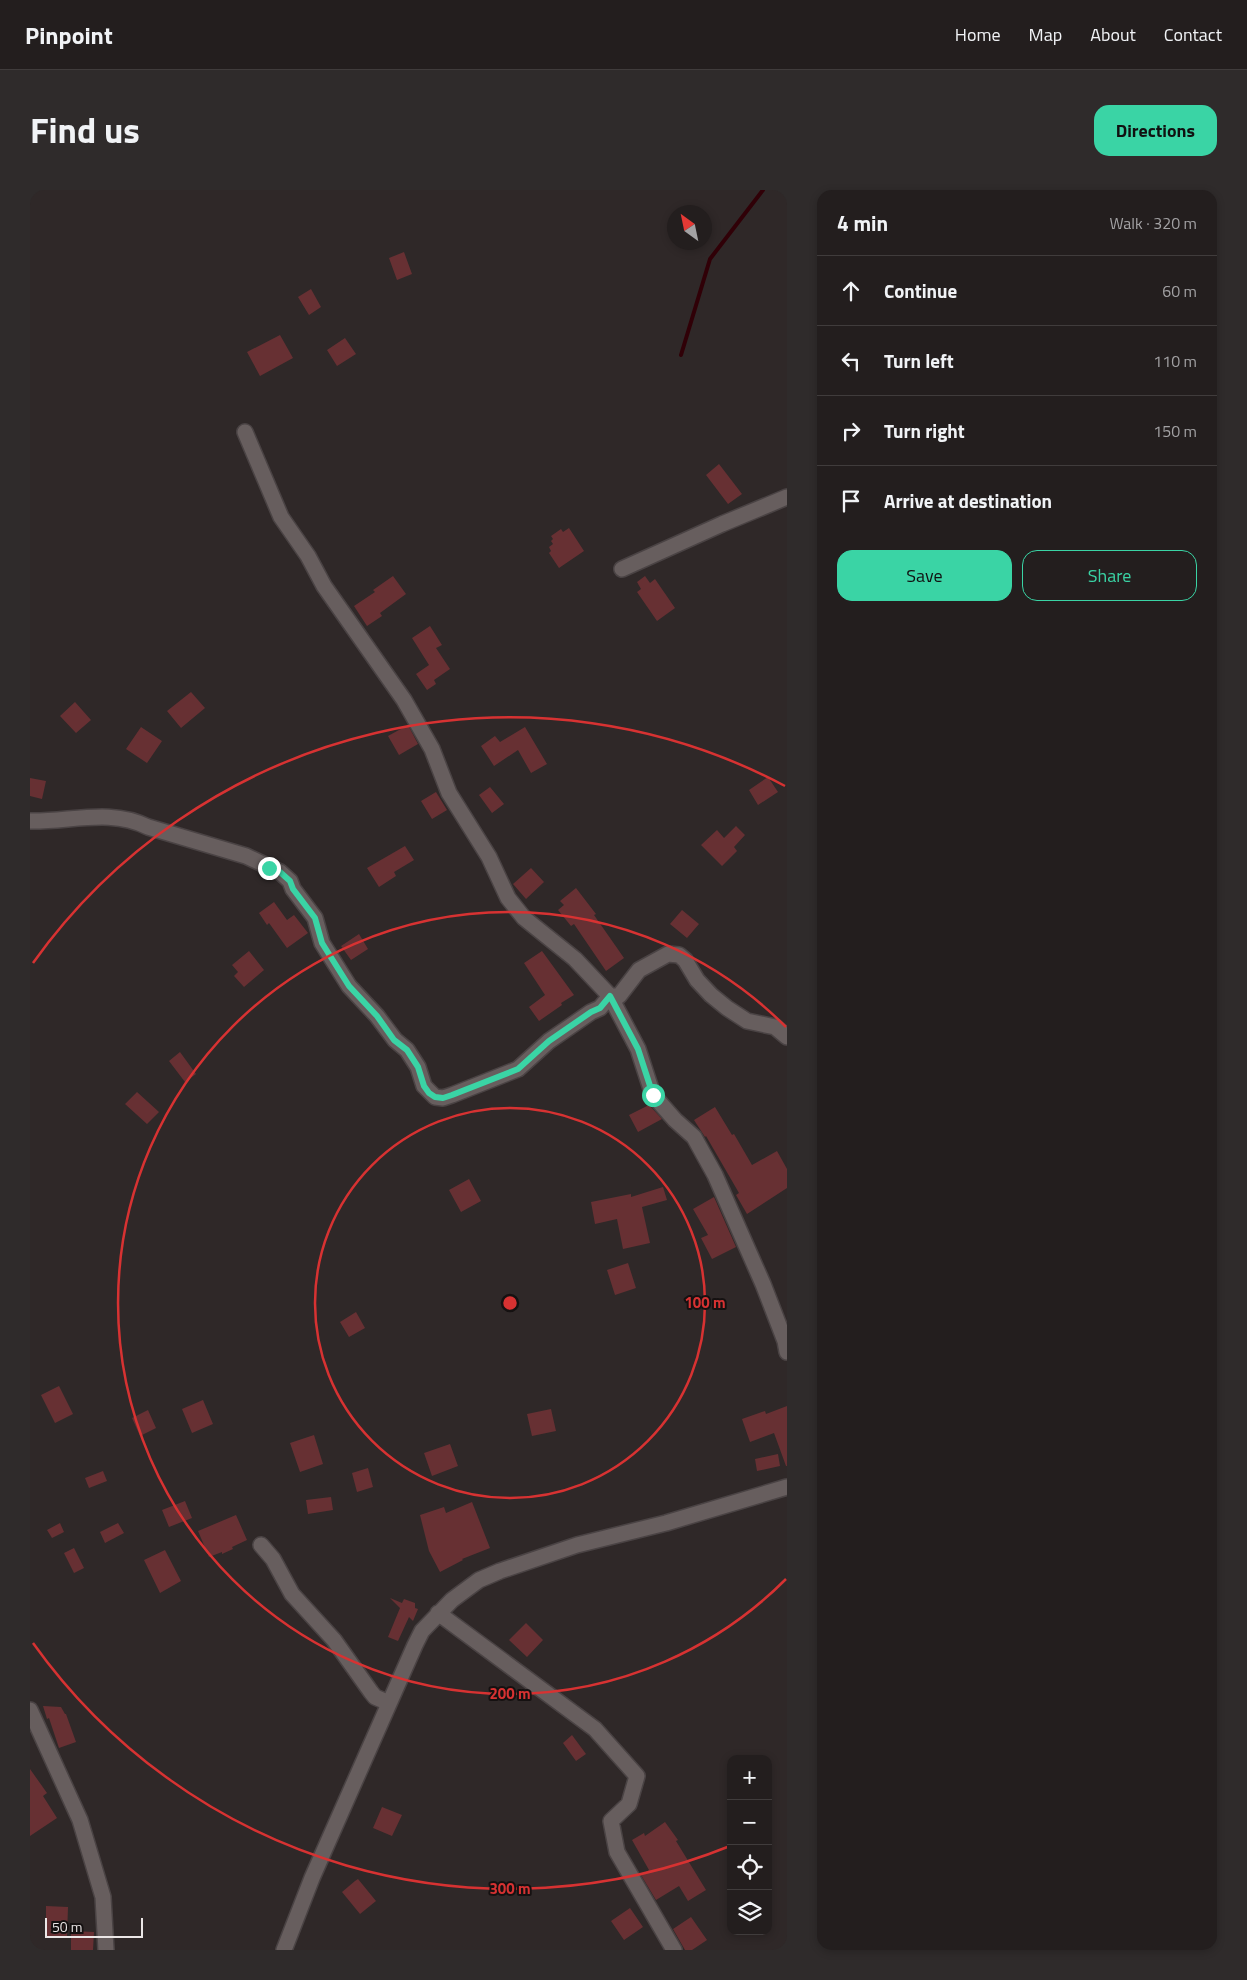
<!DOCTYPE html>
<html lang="en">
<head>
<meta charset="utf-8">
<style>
  :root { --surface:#231e1e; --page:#2f2b2b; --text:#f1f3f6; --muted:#a3a2a4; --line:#403c3c; --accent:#3ad4a5 }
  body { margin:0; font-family:"Titillium Web",sans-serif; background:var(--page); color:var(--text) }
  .controls { position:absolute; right:15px; bottom:15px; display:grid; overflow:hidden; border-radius:10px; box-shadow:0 2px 8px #0003 }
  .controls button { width:45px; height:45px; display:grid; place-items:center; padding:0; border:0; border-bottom:1px solid var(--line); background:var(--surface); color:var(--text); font:25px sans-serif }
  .compass { position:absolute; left:637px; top:15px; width:45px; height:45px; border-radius:50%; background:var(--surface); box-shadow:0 2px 8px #0003; rotate:327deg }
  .scale { position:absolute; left:15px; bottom:12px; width:98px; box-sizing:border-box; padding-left:5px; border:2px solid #ebe6e6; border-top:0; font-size:14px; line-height:18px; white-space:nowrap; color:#ebe6e6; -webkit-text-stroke:4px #151111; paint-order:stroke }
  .stop { position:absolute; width:15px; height:15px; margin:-11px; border:4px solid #3ad4a5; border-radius:50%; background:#fff }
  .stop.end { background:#3ad4a5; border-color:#fff; box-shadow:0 1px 5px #0008 }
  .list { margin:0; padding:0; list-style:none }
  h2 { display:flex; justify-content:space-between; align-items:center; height:65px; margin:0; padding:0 20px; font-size:21px }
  h2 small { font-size:16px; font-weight:400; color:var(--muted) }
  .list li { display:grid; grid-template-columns:32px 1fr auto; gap:15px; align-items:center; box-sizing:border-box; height:70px; padding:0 20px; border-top:1px solid var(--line) }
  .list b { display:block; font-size:19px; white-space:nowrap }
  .list em { font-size:16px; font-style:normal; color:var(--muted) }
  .actions { display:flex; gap:10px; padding:15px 20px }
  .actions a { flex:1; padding:11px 0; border:1px solid var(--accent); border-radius:15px; text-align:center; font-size:18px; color:var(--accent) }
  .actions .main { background:var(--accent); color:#111 }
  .icon { flex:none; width:28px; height:28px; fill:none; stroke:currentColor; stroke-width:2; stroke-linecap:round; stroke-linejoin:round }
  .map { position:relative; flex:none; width:757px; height:1760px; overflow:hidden; border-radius:15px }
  header { display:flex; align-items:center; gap:30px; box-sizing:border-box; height:70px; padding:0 25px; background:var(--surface); border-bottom:1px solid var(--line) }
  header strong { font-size:24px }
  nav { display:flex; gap:28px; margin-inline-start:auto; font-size:18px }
  .intro { display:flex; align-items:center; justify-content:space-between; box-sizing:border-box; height:120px; padding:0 30px }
  h1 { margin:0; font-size:35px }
  .button { padding:12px 22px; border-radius:15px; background:var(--accent); color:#111; font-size:18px; font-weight:700 }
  main { display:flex; gap:30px; padding:0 30px }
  aside { flex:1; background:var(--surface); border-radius:15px; box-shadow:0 2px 8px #0003 }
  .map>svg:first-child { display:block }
</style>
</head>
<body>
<header>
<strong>Pinpoint</strong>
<nav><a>Home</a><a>Map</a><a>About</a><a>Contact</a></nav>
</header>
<div class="intro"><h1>Find us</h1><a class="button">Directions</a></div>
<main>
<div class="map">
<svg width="757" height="1760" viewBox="0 0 757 1760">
  <rect width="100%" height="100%" fill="#2f2828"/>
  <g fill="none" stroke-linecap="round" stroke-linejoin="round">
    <path stroke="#300007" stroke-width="4" d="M651,165l29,-96 53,-69"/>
  </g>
  <path fill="#673033" d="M374,62l8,22 -15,6 -8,-22z
    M281,99l10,18 -12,8 -11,-18z
    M250,145l13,23 -33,18 -13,-24z
    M315,148l11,16 -19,12 -10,-16z
    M689,274l23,30 -14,10 -22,-29z
    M539,338l15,23 -25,17 -10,-15 2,-2 -2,-4 4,-3 -2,-3 2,-2 -2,-3 10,-7 2,3z
    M363,386l13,18 -26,19 2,3 -15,10 -13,-20 21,-14 -2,-2z
    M615,386l5,7 5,-4 20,29 -18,13 -20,-29 4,-3 -4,-7z
    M400,436l12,19 -6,3 14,21 -16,11 2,4 -9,6 -11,-16 13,-9 -17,-27z
    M161,502l14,16 -24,20 -14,-17z
    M45,512l16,18 -15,13 -16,-17z
    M378,535l10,19 -19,11 -11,-19z
    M111,537l21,14 -15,22 -21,-14z
    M495,537l22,37 -16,9 -13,-23 -24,16 -13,-20 14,-10 5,6z
    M738,587l10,15 -20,13 -9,-15z
    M0,588l16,3 -4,18 -12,-3z
    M460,597l14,17 -12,9 -13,-18z
    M406,602l11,18 -15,9 -11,-18z
    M706,636l9,9 -11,12 3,4 -15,15 -21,-21 16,-15 7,8z
    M375,656l9,14 -20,12 2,4 -17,11 -12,-19z
    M501,678l13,14 -18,17 -13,-15z
    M546,698l20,26 -2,1 30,43 -18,13 -32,-47 -3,2 -13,-16 6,-5 -4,-4z
    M244,712l13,18 7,-5 14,18 -21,15 -18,-25 -2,2 -8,-12z
    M652,720l17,14 -12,14 -17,-14z
    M329,744l9,15 -17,11 -10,-14z
    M219,761l15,19 -20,17 -10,-11 4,-4 -6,-7z
    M512,761l32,44 -13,8 1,2 -23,16 -10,-14 16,-12 -21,-32z
    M150,862l16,22 -11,8 -16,-21z
    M107,902l22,20 -12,12 -22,-20z
    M619,915l13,14 -24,13 -9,-17z
    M685,917l17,28 2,-1 18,31 25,-14 10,18v19l-40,26 -11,-19 3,-2 -33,-57 -1,1 -11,-17z
    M439,989l12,22 -20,11 -12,-22z
    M633,997l4,13 -25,7 8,36 -27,6 -6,-30 -22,5 -4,-22 40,-8v3z
    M684,1007l22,50 -24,12 -11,-21 7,-3 -15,-26z
    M598,1073l8,25 -21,7 -8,-25z
    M326,1122l9,16 -16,9 -9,-15z
    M29,1196l14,28 -18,9 -14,-28z
    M173,1210l10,24 -21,9 -10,-24z
    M757,1216v60h-1l-12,-33 -24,9 -8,-23 23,-8 1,3z
    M521,1219l5,22 -24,5 -5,-22z
    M118,1220l8,18 -16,8 -8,-18z
    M284,1245l9,29 -23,8 -10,-29z
    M420,1254l8,22 -26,10 -8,-23z
    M748,1264l2,12 -23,5 -2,-12z
    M338,1278l5,19 -16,5 -5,-19z
    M73,1281l4,10 -18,7 -4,-10z
    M301,1307l2,13 -25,4 -2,-14z
    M155,1311l7,17 -23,9 -7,-17z
    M442,1312l18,46 -28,11 1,1 -23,12 -11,-21 -9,-36 24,-8 2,6z
    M206,1325l11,25 -15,7 1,2 -11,5v-2l-13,5 -11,-26z
    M30,1333l4,9 -12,6 -5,-8z
    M88,1333l6,10 -19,10 -5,-11z
    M44,1358l10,20 -10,5 -10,-20z
    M135,1360l16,31 -21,12 -16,-33z
    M360,1408l12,5 2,-4 11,4v5l3,1 -5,12 -4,-4 -11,24 -10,-4 12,-29z
    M496,1433l17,17 -16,17 -18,-17z
    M13,1516l18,1 4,7h1l10,28 -17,6 -10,-30 -2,1z
    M542,1545l14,19 -10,7 -13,-18z
    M0,1579l17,24 -4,3 14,22 -27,18z
    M352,1617l20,8 -10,21 -19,-8z
    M635,1632l13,18 -2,1 30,49 -18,11 -9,-15 -23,14 -15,-25 8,-5 -17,-30 12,-7 1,3z
    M328,1689l18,22 -16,13 -18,-22 13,-11z
    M16,1716l22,1 -1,30h-21z
    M600,1718l13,19 -19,13 -13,-19z
    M661,1727l16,23 -15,10h-7l-12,-21z
    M41,1741l23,1 -1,18h-22z"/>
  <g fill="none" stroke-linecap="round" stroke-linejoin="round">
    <defs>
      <path id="minor" d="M215,242l36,85 27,39 16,30 80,114 28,49 17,44 40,64 19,41 16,20 51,41 35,37 28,53 15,46 22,25 19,17 21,38 48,109 22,57 2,11
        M592,379l100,-45 65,-27
        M0,631c40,1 81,-13 118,6l98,29 34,16 10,9 3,8 22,29 7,25 27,43 28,30 18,24 12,10 11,17 6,19 11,11 8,1 9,-3 66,-26 31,-28 42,-29 9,-4 10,-12h9l20,-26 29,-16 11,1 6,5 12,20 14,15 16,13 20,13 28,6 12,10
        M231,1355l12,14 19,35 42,46 37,52 4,5 14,6
        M408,1423l157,116 42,47 -8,28 -18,17 6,31 57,98
        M0,1520l50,110 23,77 3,53
        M254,1760l28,-72 103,-233 7,-14 30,-31 27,-20 21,-9 77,-26 89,-22 121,-36"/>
    </defs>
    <use href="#minor" stroke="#4a4344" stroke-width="18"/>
    <use href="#minor" stroke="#675e5e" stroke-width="15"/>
  </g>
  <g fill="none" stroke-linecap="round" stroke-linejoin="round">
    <path stroke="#3ad4a5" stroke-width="6" d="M239,678l11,4 10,9 3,8 22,29 7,25 27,43 28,30 17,24 13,10 11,17 6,19 5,7 6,4 8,1 9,-3 66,-26 31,-28 42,-29 9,-4 10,-12 28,53 15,46"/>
  </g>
  <g fill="none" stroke="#d73232" stroke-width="2.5">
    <circle cx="480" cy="1113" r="195"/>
    <path d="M756 1389A391 391 0 1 1 756 837"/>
    <path d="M700 1656A586 586 0 0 1 3 1453M3 773A586 586 0 0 1 755 596"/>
  </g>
  <circle cx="480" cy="1113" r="8" fill="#d73232" stroke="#151111" stroke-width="2.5"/>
  <g font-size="15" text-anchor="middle" font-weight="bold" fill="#d73232" stroke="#151111" stroke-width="4" stroke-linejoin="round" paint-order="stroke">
    <text x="675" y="1118">100 m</text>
    <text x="480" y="1509">200 m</text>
    <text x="480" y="1704">300 m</text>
  </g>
</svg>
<div class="controls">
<button>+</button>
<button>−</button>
<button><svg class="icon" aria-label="locate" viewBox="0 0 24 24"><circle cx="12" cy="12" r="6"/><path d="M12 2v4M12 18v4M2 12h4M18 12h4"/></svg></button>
<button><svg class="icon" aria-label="layers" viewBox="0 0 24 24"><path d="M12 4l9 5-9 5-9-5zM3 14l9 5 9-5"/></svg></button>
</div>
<svg class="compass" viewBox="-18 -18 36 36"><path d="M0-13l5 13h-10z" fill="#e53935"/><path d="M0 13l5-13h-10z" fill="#a3a2a4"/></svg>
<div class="scale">50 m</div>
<div class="stop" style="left:623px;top:905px"></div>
<div class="stop end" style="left:239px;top:678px"></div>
</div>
<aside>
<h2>4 min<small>Walk · 320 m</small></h2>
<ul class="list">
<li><svg class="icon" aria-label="ahead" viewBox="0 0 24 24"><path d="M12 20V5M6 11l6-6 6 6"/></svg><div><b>Continue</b></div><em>60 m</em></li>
<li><svg class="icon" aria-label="left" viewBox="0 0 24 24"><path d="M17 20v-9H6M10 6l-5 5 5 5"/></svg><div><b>Turn left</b></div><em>110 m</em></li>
<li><svg class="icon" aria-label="right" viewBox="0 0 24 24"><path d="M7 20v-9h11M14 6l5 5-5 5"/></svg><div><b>Turn right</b></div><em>150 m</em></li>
<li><svg class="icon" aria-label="arrive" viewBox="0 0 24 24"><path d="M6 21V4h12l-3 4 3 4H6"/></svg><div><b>Arrive at destination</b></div></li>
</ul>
<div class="actions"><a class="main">Save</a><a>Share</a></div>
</aside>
</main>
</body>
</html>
